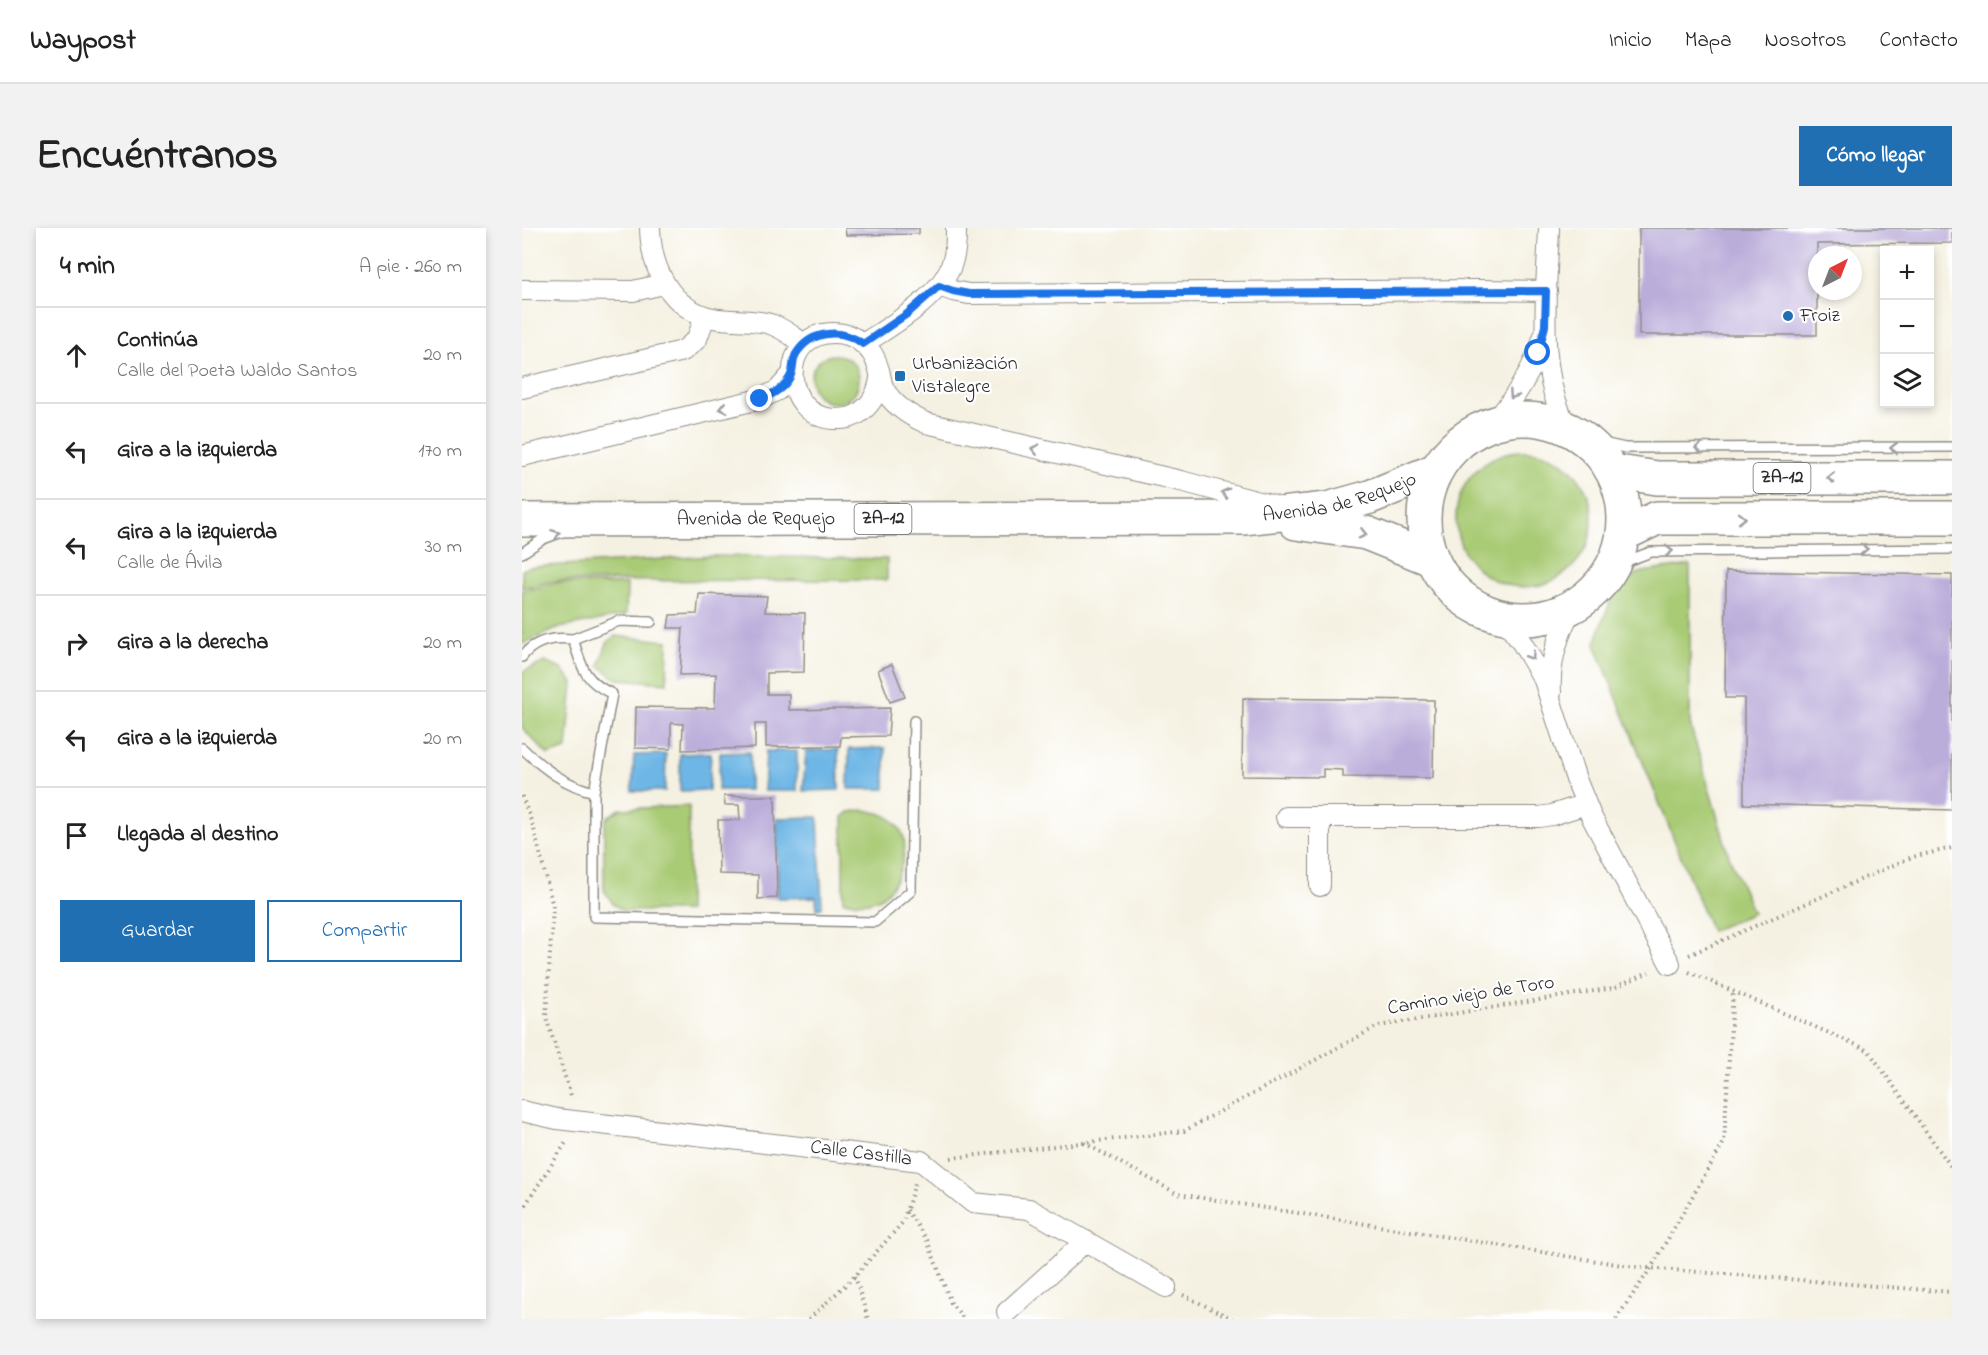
<!DOCTYPE html>
<html lang="es">
<head>
<meta charset="utf-8">
<style>
  :root { --surface:#fff; --page:#f2f2f2; --text:#222; --muted:#767676; --line:#e0e0e0; --accent:#1f6fb2 }
  body { margin:0; font-family:"Indie Flower",sans-serif; background:var(--page); color:var(--text) }
  .controls { position:absolute; right:18px; top:18px; display:grid; overflow:hidden; border-radius:0px; box-shadow:0 3px 9px #0003 }
  .controls button { width:54px; height:54px; display:grid; place-items:center; padding:0; border:0; border-bottom:2px solid var(--line); background:var(--surface); color:var(--text); font:30px sans-serif }
  .compass { position:absolute; left:1286px; top:18px; width:54px; height:54px; border-radius:50%; background:var(--surface); box-shadow:0 3px 9px #0003; rotate:42deg }
  .stop { position:absolute; width:18px; height:18px; margin:-14px; border:4px solid #1a73e8; border-radius:50%; background:#fff }
  .stop.end { background:#1a73e8; border-color:#fff; box-shadow:0 2px 6px #0008 }
  .list { margin:0; padding:0; list-style:none }
  h2 { display:flex; justify-content:space-between; align-items:center; height:78px; margin:0; padding:0 24px; font-size:26px }
  h2 small { font-size:20px; font-weight:400; color:var(--muted) }
  .list li { display:grid; grid-template-columns:39px 1fr auto; gap:18px; align-items:center; box-sizing:border-box; height:96px; padding:0 24px; border-top:2px solid var(--line) }
  .list b { display:block; font-size:22px; white-space:nowrap }
  .list p { margin:0; font-size:20px; white-space:nowrap; color:var(--muted) }
  .list em { font-size:20px; font-style:normal; color:var(--muted) }
  .actions { display:flex; gap:12px; padding:18px 24px }
  .actions a { flex:1; padding:14px 0; border:2px solid var(--accent); border-radius:0px; text-align:center; font-size:21px; color:var(--accent) }
  .actions .main { background:var(--accent); color:#fff }
  .icon { flex:none; width:33px; height:33px; fill:none; stroke:currentColor; stroke-width:2; stroke-linecap:round; stroke-linejoin:round }
  .map { position:relative; flex:none; width:1430px; height:1091px; overflow:hidden; border-radius:0px }
  header { display:flex; align-items:center; gap:36px; box-sizing:border-box; height:84px; padding:0 30px; background:var(--surface); border-bottom:2px solid var(--line) }
  header strong { font-size:28px }
  nav { display:flex; gap:33px; margin-inline-start:auto; font-size:21px }
  .intro { display:flex; align-items:center; justify-content:space-between; box-sizing:border-box; height:144px; padding:0 36px }
  h1 { margin:0; font-size:42px }
  .button { padding:15px 27px; border-radius:0px; background:var(--accent); color:#fff; font-size:21px; font-weight:700 }
  main { display:flex; gap:36px; padding:0 36px }
  aside { flex:1; background:var(--surface); border-radius:0px; box-shadow:0 3px 9px #0003 }
  .map>svg:first-child { display:block }
</style>
</head>
<body>
<header>
<strong>Waypost</strong>
<nav><a>Inicio</a><a>Mapa</a><a>Nosotros</a><a>Contacto</a></nav>
</header>
<div class="intro"><h1>Encuéntranos</h1><a class="button">Cómo llegar</a></div>
<main>
<aside>
<h2>4 min<small>A pie · 260 m</small></h2>
<ul class="list">
<li><svg class="icon" aria-label="ahead" viewBox="0 0 24 24"><path d="M12 20V5M6 11l6-6 6 6"/></svg><div><b>Continúa</b><p>Calle del Poeta Waldo Santos</p></div><em>20 m</em></li>
<li><svg class="icon" aria-label="left" viewBox="0 0 24 24"><path d="M17 20v-9H6M10 6l-5 5 5 5"/></svg><div><b>Gira a la izquierda</b></div><em>170 m</em></li>
<li><svg class="icon" aria-label="left" viewBox="0 0 24 24"><path d="M17 20v-9H6M10 6l-5 5 5 5"/></svg><div><b>Gira a la izquierda</b><p>Calle de Ávila</p></div><em>30 m</em></li>
<li><svg class="icon" aria-label="right" viewBox="0 0 24 24"><path d="M7 20v-9h11M14 6l5 5-5 5"/></svg><div><b>Gira a la derecha</b></div><em>20 m</em></li>
<li><svg class="icon" aria-label="left" viewBox="0 0 24 24"><path d="M17 20v-9H6M10 6l-5 5 5 5"/></svg><div><b>Gira a la izquierda</b></div><em>20 m</em></li>
<li><svg class="icon" aria-label="arrive" viewBox="0 0 24 24"><path d="M6 21V4h12l-3 4 3 4H6"/></svg><div><b>Llegada al destino</b></div></li>
</ul>
<div class="actions"><a class="main">Guardar</a><a>Compartir</a></div>
</aside>
<div class="map">
<svg width="1430" height="1091" viewBox="0 0 1430 1091">
  <rect width="100%" height="100%" fill="#fff"/>
  <filter id="ink" filterUnits="userSpaceOnUse"><feTurbulence type="fractalNoise" baseFrequency=".0167" numOctaves="2"/><feDisplacementMap in="SourceGraphic" scale="12" xChannelSelector="R" yChannelSelector="G"/><feConvolveMatrix kernelMatrix="1 2 1 2 8 2 1 2 1" color-interpolation-filters="sRGB"/></filter>
  <filter id="wash" filterUnits="userSpaceOnUse"><feTurbulence type="fractalNoise" baseFrequency=".008" numOctaves="4" result="noise"/><feDisplacementMap in="SourceGraphic" scale="24" xChannelSelector="R" yChannelSelector="G"/><feGaussianBlur stdDeviation="1.35" result="paint"/><feColorMatrix in="noise" values="0 0 0 0 0 0 0 0 0 0 0 0 0 0 0 0 0 1.4 0 .05"/><feComposite in="paint" operator="in"/></filter>
  <g filter="url(#wash)">
    <rect width="100%" height="100%" fill="#f5f1e2"/>
    <path fill="#a9cb74" stroke="#6a7b50" stroke-width="1.5" d="M289 151a24 24 0 1 1 48 0a24 24 0 1 1-48 0Z
      M934 291a68 68 0 1 1 136 0a68 68 0 1 1-136 0Z
      M191,328l174,3v21l-332,1 -33,7v-18l8,-3z
      M1168,337v159l39,132 24,57 -42,18 -116,-287c9,-25 17,-65 48,-72 15,-3 32,-4 47,-7z
      M34,355l71,1 -1,31 -67,13 -37,16v-53z
      M93,408l53,5 -1,42 -50,-4 -18,-13 8,-23z
      M23,434l17,7 11,14 -6,66 -19,6 -26,-27v-56z
      M167,578l-1,105h-65l-10,-7 -9,-14v-59l2,-13 14,-9z
      M342,582c10,2 24,4 30,12 4,4 9,11 10,17 3,18 -7,49 -24,59 -12,6 -23,5 -37,3v-84l6,-5z"/>
    <path fill="#6db6e5" stroke="#4c7088" stroke-width="1.5" d="M363,520v41h-37l1,-40z
      M316,521l1,41 -36,1 3,-40z
      M244,523h31v40h-33z
      M228,524v38h-32l2,-37z
      M189,525l-2,37 -29,1v-37z
      M144,526l-1,37h-33l2,-36z
      M296,589l4,91 -5,1 -1,-12 -38,1 -1,-80z"/>
    <g id="blocks">
      <path fill="#bbadda" d="M323,0h74v6l-73,1z
        M1117,0h313v15l-135,1v91h-178z
        M1204,343l226,4v235l-208,-6v-106h-19z
        M177,366l68,2 -2,16 40,1 -1,59 -37,1v21h22v16l101,-2 -2,28 -47,1 -1,9 -74,1v-23h-11v24l-73,2 1,-26 -12,-1v26l-36,-1 1,-41 79,1 1,-34 -36,1 3,-47h-15l2,-13 27,-1z
        M370,436l13,33 -15,5 -12,-32z
        M721,470l191,2 -1,78 -90,-1v-7l-20,-1v8l-81,-1z
        M202,568h51l2,102 -19,1v-24l-39,-1 -1,-54h22l-1,-15h-14z"/>
    </g>
  </g>
  <g filter="url(#ink)">
    <use href="#blocks" fill-opacity="0" stroke="#908e86" stroke-width="1.5"/>
    <g fill="none" stroke-linecap="round" stroke-linejoin="round">
      <defs>
        <path id="lane" d="M1062,211l41,9 327,-1
          M0,325l21,-14 19,-7
          M1091,338l38,-14 301,-3
          M0,429c12,-17 31,-20 51,-18
          M0,520c22,21 43,37 72,44v125l281,5 36,-31 3,-170
          M72,564l18,-98c-29,-14 -30,-27 -39,-55l46,-18 32,1"/>
        <path id="street" d="M128,0c1,41 20,81 63,90 20,4 41,0 60,7 11,4 21,12 31,19
          M1027,0c-2,63 -14,145 20,202
          M417,58l14,5 16,3 509,-4 69,1
          M0,62l111,1 31,-7
          M341,116c29,-19 75,-45 88,-78 5,-13 5,-25 5,-38
          M358,150c-2,15 -10,29 -24,37 -7,4 -15,4 -22,4 -52,-2 -58,-86 0,-86 20,0 39,14 44,34 3,7 2,14 6,22 9,16 26,27 42,34l255,58 97,26
          M0,160l161,-37 14,-12 8,-23
          M971,196c20,-23 42,-57 50,-86
          M0,228l238,-57 18,-9 14,-16
          M981,390l19,25 22,37 32,99 15,37 79,148
          M1029,465c-2,-30 7,-59 21,-85
          M764,589h253l13,-2 34,-11
          M798,590v68
          M0,883l35,8 364,42 52,42 56,6 137,78
          M485,1084l79,-71"/>
        <g id="highway">
          <circle cx="1002" cy="291" r="100"/>
          <path d="M1090,243l45,7h295"/>
          <path id="s1" d="M0,292l721,-2 84,-9 43,-12 66,-27"/>
          <path d="M774,295l70,10 65,26"/>
          <path d="M1102,306l33,-16h295"/>
        </g>
      </defs>
      <use href="#lane" stroke="#908e86" stroke-width="12"/>
      <use href="#street" stroke="#908e86" stroke-width="22"/>
      <use href="#highway" stroke="#908e86" stroke-width="36"/>
      <path stroke="#908e86" stroke-width="4" stroke-dasharray="1.5 4.5" stroke-linecap="butt" d="M0,568l12,33 19,78 -7,110 26,82
        M1167,727l223,-98 40,-9
        M1167,744l179,78 84,118
        M562,915l94,51 457,73 317,25
        M429,930l233,-27 194,-105 235,-38 36,-16
        M0,982l45,-69
        M385,982l20,30 24,63 13,16
        M333,1048l13,43
        M661,1067l50,24
        M287,1091l46,-43 48,-54 12,-39
        M1094,1091l35,-51 73,-126 9,-151"/>
      <use href="#lane" stroke="#fff" stroke-width="9"/>
      <use href="#street" stroke="#fff" stroke-width="20"/>
      <use href="#highway" stroke="#fff" stroke-width="33"/>
    </g>
    <defs><path id="oneway-chevron" d="M-2-3.5L2.5 0L-2 3.5" fill="none" stroke-width="1.6" stroke-linecap="round" stroke-linejoin="round" transform="scale(1.5)"/></defs>
    <g stroke="#a0a0a0">
      <use href="#oneway-chevron" transform="translate(991 167) rotate(123)"/>
      <use href="#oneway-chevron" transform="translate(201 180) rotate(167)"/>
      <use href="#oneway-chevron" transform="translate(1177 220) rotate(180)"/>
      <use href="#oneway-chevron" transform="translate(1372 220) rotate(180)"/>
      <use href="#oneway-chevron" transform="translate(513 221) rotate(-167)"/>
      <use href="#oneway-chevron" transform="translate(1309 250) rotate(180)"/>
      <use href="#oneway-chevron" transform="translate(703 265) rotate(-165)"/>
      <use href="#oneway-chevron" transform="translate(1220 290)"/>
      <use href="#oneway-chevron" transform="translate(34 306) rotate(-21)"/>
      <use href="#oneway-chevron" transform="translate(841 306) rotate(14)"/>
      <use href="#oneway-chevron" transform="translate(1342 321) rotate(-1)"/>
      <use href="#oneway-chevron" transform="translate(1147 323) rotate(-1)"/>
      <use href="#oneway-chevron" transform="translate(1009 428) rotate(58)"/>
    </g>
  </g>
  <g fill="none" stroke-linecap="round" stroke-linejoin="round" filter="url(#ink)">
    <path stroke="#1a73e8" stroke-width="8" d="M238,171c12,-4 24,-11 30,-22 4,-7 2,-16 6,-23 15,-24 46,-26 67,-10l44,-30 32,-28 14,5 16,3 577,-3 -1,35 -7,27"/>
  </g>
  <g fill="#1f6fb2" stroke="#fff" stroke-width="2">
    <circle cx="1266" cy="88" r="6"/>
    <rect x="372" y="142" width="12" height="12" rx="3"/>
  </g>
  <g text-anchor="middle" dominant-baseline="central" stroke-width="4.5" stroke-linejoin="round" paint-order="stroke">
    <g fill="#fff" stroke="#6b6b6b" stroke-width="1.5">
      <rect x="1231.5" y="235" width="57" height="30" rx="4.5"/>
      <rect x="332.5" y="276" width="57" height="30" rx="4.5"/>
    </g>
    <g font-size="18" font-weight="bold" fill="#2b2b2b">
      <text x="1260" y="250">ZA-12</text>
      <text x="361" y="291">ZA-12</text>
    </g>
    <g font-size="20" fill="#2b2b2b" stroke="#fff" text-anchor="start">
      <text x="1278" y="88">Froiz</text>
      <text x="390" y="136">Urbanización<tspan x="390" dy="23">Vistalegre</tspan></text>
    </g>
    <g font-size="20" fill="#2b2b2b" stroke="#fff">
      <text stroke="none"><textPath href="#s1" startOffset="820">Avenida de Requejo</textPath></text>
      <text stroke="none"><textPath href="#s1" startOffset="234">Avenida de Requejo</textPath></text>
      <text transform="translate(949 768) rotate(-9)">Camino viejo de Toro</text>
      <text transform="translate(339 926) rotate(7)">Calle Castilla</text>
    </g>
  </g>
</svg>
<div class="controls">
<button>+</button>
<button>−</button>
<button><svg class="icon" aria-label="layers" viewBox="0 0 24 24"><path d="M12 4l9 5-9 5-9-5zM3 14l9 5 9-5"/></svg></button>
</div>
<svg class="compass" viewBox="-18 -18 36 36"><path d="M0-13l5 13h-10z" fill="#e53935"/><path d="M0 13l5-13h-10z" fill="#767676"/></svg>
<div class="stop" style="left:1016px;top:125px"></div>
<div class="stop end" style="left:238px;top:171px"></div>
</div>
</main>
</body>
</html>
